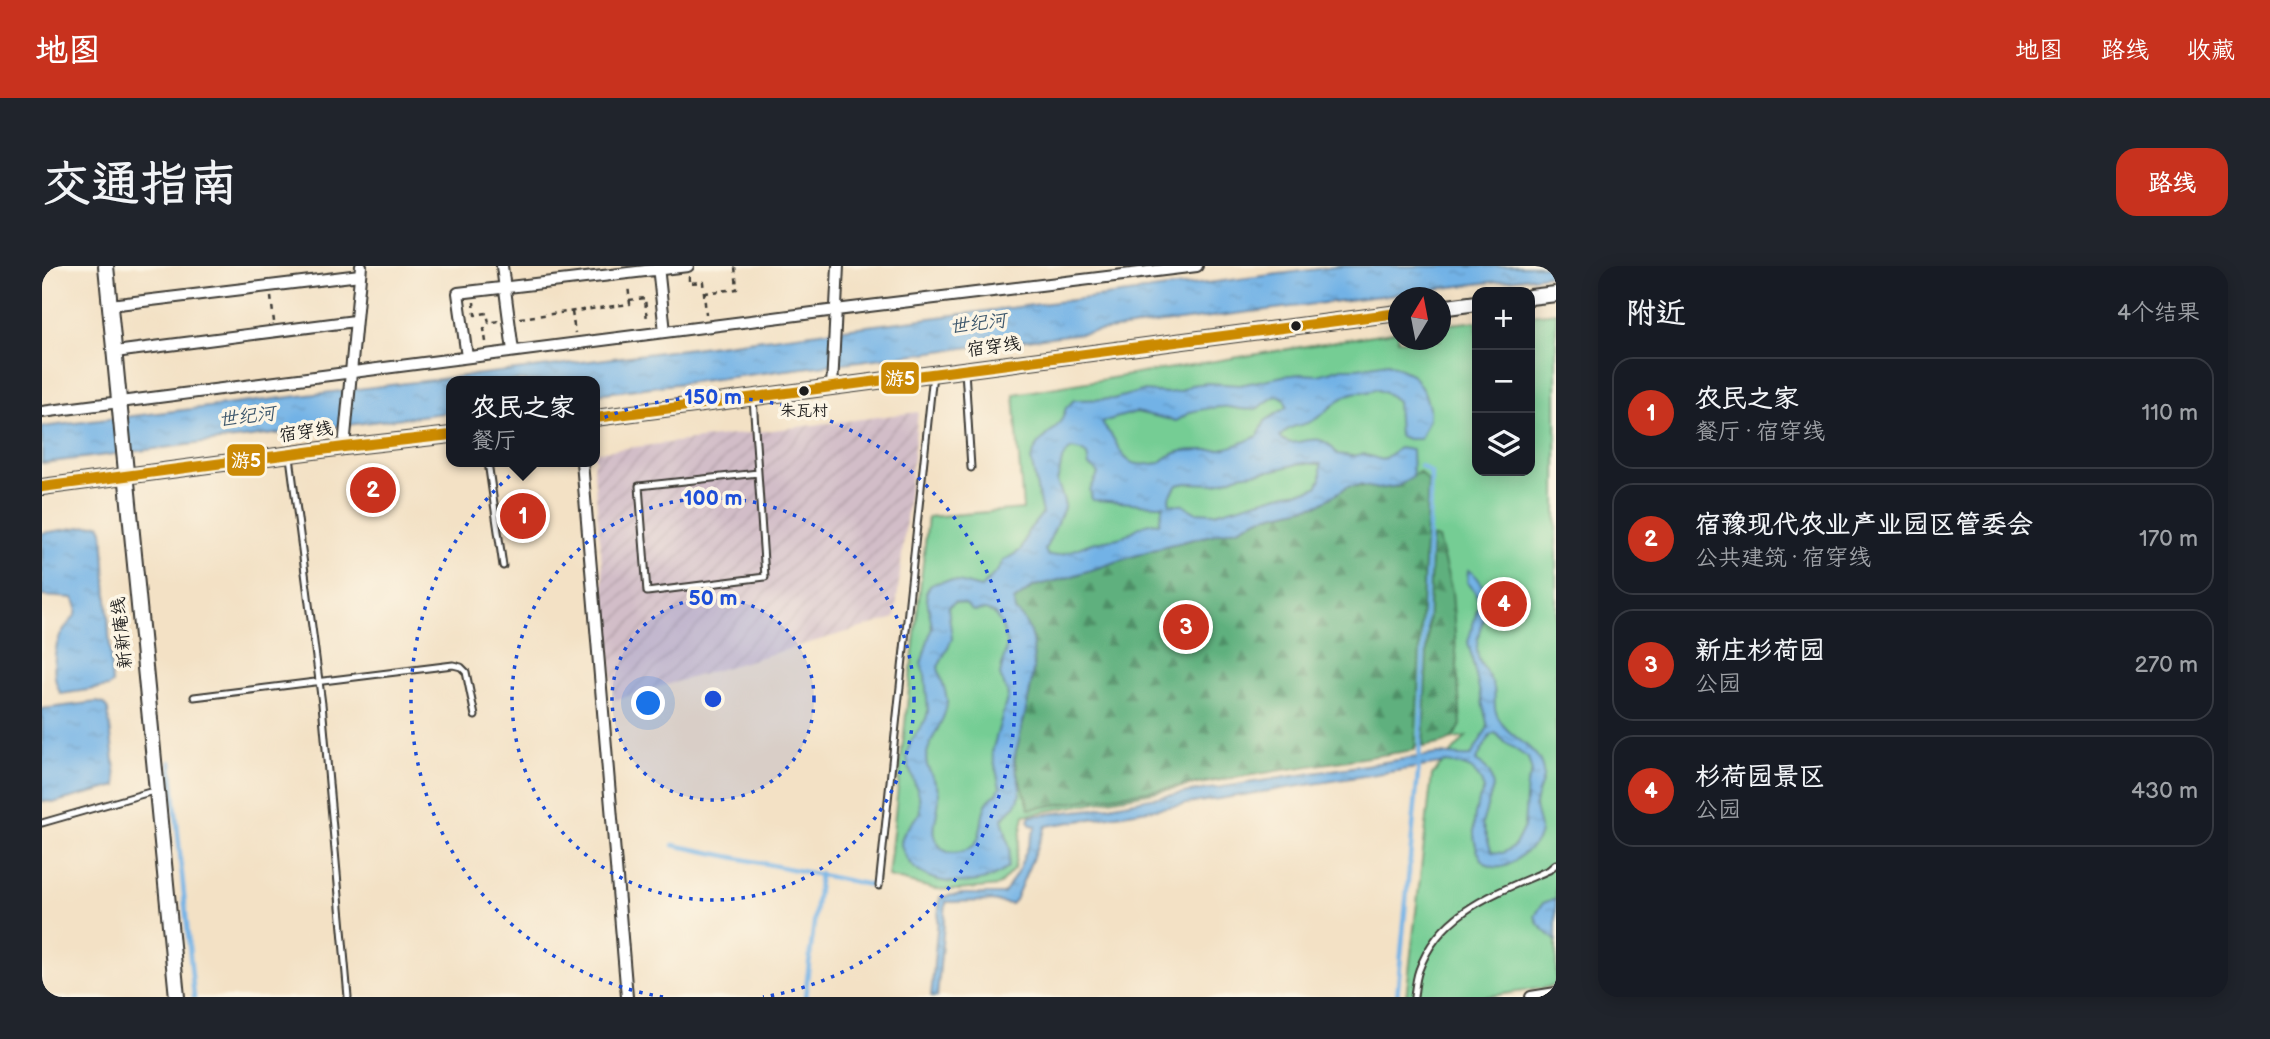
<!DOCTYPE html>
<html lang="zh">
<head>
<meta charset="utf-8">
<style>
  :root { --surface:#171b24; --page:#20242c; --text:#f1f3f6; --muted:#9ea1a6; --line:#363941; --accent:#c8321e }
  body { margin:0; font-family:"Balsamiq Sans","LXGW WenKai TC",sans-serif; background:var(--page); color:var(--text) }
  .controls { position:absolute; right:21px; top:21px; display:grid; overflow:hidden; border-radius:14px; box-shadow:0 4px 18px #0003 }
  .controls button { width:63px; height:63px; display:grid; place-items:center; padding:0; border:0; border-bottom:2px solid var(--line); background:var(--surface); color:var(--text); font:35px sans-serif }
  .compass { position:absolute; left:1346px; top:21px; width:63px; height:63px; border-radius:50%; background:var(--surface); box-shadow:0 4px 18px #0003; rotate:10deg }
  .you { position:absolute; left:607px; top:438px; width:24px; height:24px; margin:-18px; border:5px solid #fff; border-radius:50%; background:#1a73e8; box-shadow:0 0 0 10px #1a73e833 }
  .badge { display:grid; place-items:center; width:46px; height:46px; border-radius:50%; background:var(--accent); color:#fff; font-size:23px; font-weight:700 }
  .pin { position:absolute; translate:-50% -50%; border:4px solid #fff; box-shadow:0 2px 7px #0006 }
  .popup { position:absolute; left:404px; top:110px; width:154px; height:91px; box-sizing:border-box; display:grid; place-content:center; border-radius:14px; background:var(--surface); filter:drop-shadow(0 2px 5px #0005); font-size:23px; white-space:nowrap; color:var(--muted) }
  .popup b { font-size:26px; color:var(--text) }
  .popup::after { content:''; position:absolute; left:50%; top:100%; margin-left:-14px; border:14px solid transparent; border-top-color:var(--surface) }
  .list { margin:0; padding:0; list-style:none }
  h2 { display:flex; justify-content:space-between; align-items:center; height:91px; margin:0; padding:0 28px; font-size:30px }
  h2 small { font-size:23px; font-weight:400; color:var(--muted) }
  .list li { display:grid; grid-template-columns:46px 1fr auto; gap:21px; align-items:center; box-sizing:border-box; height:112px; margin:0 14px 14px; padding:0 14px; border:2px solid var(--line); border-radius:21px }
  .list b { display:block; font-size:26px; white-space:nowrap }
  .list p { margin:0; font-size:23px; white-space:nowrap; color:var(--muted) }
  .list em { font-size:23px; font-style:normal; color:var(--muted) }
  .icon { flex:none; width:38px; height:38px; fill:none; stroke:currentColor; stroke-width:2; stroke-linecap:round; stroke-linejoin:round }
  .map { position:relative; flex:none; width:1514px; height:731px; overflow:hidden; border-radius:21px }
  header { display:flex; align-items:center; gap:42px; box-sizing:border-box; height:98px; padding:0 35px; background:var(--accent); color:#fff }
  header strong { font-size:33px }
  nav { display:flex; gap:38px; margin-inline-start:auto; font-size:24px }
  .intro { display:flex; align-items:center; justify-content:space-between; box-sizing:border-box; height:168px; padding:0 42px }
  h1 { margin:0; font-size:49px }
  .button { padding:18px 32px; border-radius:21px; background:var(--accent); color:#fff; font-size:24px; font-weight:700 }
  main { display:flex; gap:42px; padding:0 42px }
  aside { flex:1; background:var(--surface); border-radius:21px; box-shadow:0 4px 18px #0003 }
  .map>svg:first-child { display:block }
</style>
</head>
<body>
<header>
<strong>地图</strong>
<nav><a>地图</a><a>路线</a><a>收藏</a></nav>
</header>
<div class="intro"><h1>交通指南</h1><a class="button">路线</a></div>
<main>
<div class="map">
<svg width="1514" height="731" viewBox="0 0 1514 731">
  <defs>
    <pattern id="industrial-furrows" width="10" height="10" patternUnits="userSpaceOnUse" patternTransform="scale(1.75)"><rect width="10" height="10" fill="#d2bdc8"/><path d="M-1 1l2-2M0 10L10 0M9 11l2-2" fill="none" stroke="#b4a2ab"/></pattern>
    <pattern id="forest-firs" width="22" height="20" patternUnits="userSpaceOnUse" patternTransform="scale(1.75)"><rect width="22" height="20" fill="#5fb07e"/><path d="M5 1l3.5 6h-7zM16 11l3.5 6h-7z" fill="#4e8e66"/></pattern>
    <pattern id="water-ripples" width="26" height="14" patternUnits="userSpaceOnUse" patternTransform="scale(1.75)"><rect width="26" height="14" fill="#72b2e6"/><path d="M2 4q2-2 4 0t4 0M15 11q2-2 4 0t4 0" fill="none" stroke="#6298c5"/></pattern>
  </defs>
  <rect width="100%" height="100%" fill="#fcf5e5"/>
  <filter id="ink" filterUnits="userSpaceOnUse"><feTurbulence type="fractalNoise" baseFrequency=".0143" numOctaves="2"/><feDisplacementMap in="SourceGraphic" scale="14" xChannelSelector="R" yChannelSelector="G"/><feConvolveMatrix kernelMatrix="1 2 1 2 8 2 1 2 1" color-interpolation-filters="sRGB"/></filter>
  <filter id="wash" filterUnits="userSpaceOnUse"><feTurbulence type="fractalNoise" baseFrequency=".00686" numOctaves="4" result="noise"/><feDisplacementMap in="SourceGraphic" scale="28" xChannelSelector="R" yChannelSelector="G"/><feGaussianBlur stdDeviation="1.57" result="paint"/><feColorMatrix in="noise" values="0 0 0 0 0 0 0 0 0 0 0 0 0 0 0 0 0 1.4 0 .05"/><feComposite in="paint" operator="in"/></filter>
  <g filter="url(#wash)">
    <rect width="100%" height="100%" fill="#f3e1c5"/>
    <path fill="url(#industrial-furrows)" d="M876,146l-23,206 -281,82 -21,-238h2v-10z"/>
    <path fill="#74cd94" stroke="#487458" stroke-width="2" d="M1514,46v674l-72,11h-78l26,-222 34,-38 -442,78 -10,54 -16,17 -39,4 -24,-1 -47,-12 40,-360 95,-8 -9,-115 384,-63v9h42l1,-15 36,-4v150h53v-156z"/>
    <path fill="url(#forest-firs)" stroke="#3e664d" stroke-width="2" d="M1377,206l9,9 -13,269 -386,59c-2,-17 -13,-30 -14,-47 -1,-8 3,-18 5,-26 8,-34 28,-100 -5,-125l-1,-10 20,-15 29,-7 102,-33 75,-18 20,-10 60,-14 27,-17 13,-2 18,4 20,-3z
      M1390,271l6,2 14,52 9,134c-10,20 -17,18 -38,22z"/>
    <path fill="url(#water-ripples)" stroke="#476781" stroke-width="2" fill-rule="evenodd" d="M1300,0h214v8l-961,120v-13h-144v31l-409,51v-36l548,-66z
      M1346,97l25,12 12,19 4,14v11l-9,20h-12l-9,-3 -2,-35 -9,-7 -13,-5 -7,4c-24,-6 -36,17 -54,27 -14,8 -24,3 -34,17 17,18 35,-15 57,17l15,2 11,-2 19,6 17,-12 13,2 1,27 -15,9 -20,3 -18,-4 -13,2 -27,17 -60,14 -20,10 -75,18 -102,33 -29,7 -20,15 1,10c35,26 11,94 4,129 -1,6 -5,15 -5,21 1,13 9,25 5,37 -2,8 -12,15 -17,21l8,30 -2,18c-23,22 -84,22 -101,-8 -2,-4 -6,-11 -6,-15 0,-13 13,-22 19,-32l-1,-17 -11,-30 -1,-10 3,-12 16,-24 2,-8 -3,-35 -4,-12 11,-37 -6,-34 4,-8c24,-9 28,-2 51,3l18,-19 4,-8 18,-11 7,-19 14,-17 -11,-55 6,-14 18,-17 7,-9 4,-11 8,-8 39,-1 29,-8 26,2 13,-2 10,-6 16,-2 33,2 43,-9 17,-2 18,1 24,-7h16zM1236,130l6,2 3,9 -22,14 -7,15c-10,4 -21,10 -32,12 -24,6 -46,-5 -66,15 -32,5 -34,-1 -48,-27 -4,-6 -8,-7 -10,-14l34,-10 40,9c5,-2 10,-7 15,-9 5,-2 31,-6 37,-5 9,1 17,4 27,2 9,-2 13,-11 23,-13zM1030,183l9,2 6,4 2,11 7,4 2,4 -8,16 2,10c24,0 47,6 71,5l-4,18c-17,-3 -25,11 -41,15 -10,2 -22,3 -32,7 -14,5 -23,11 -38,11l-3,-6 19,-42v-7l-7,-20c7,-15 -1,-22 15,-32zM1259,197l20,1v15l-4,8 -8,3 -22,3 -72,20 -20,-1 -12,-7 -13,-1 -1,-6 8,-13 10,-2 28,1 24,-9 36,-5zM913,336l10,2 8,7 12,-1 9,3 8,13 5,18 -7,31 8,20 -16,57 8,35 -3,7c-25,12 -5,48 -33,57 -6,2 -15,3 -20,-1 -21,-17 0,-41 -6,-61 -3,-12 -15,-22 -11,-35 4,-18 18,-32 20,-50 1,-11 -7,-25 -9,-37l14,-28 -4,-32z
      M58,258l3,6 9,154 -4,3 -47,7c-10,-15 -8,-46 1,-62 8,-13 21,-17 11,-34l-31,-2v-63z
      M1426,304c8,4 12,11 17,19 2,5 5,10 6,15 0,8 -6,12 -9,19 -4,11 -7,25 -3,37 4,9 12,18 15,28 2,12 -2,19 5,31 11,21 40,26 44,52 2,13 -8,22 -8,35 1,13 10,23 1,36 -3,4 -8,8 -12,11 -46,45 -63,-26 -40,-63 -6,-22 -17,-25 -38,-27l-400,63 -31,74 -4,4 -20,-3 -45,1 -9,95h-6l9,-100 23,-3h40l3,-3 13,-22 17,-43 -5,-1 -3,-5 3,-4 63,-7 57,-11 286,-44c12,0 23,3 34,2l17,-29 -20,-85 10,-35v-8l-4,-9 -7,-8zM1453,467l11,10 22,15 4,14 -5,12 -3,43 -9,18 -12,8 -11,-1 -10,-28 11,-37 -3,-13 -5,-7 -9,-6 14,-25z
      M55,436l7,2 4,6 9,76 -61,16 -14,-1v-92z
      M1514,632v43l-18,-17 -3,-8 8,-13z"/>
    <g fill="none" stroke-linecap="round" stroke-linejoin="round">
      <path stroke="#72b2e6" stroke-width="4.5" d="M129,496l23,235
        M631,579l197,40
        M763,731l15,-124
        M1355,731l22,-234 12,-290 -10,-7"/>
    </g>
  </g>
  <g filter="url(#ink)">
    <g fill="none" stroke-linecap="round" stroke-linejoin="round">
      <defs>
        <path id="lane" d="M923,104l6,98
          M711,132l12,179 -118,15 -8,-106 119,-13
          M248,191l32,247 26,293
          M446,196l15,104
          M152,431l259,-32 8,2 5,5 9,44
          M0,557l115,-33
          M837,620l54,-512
          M1372,731c1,-9 2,-19 5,-27 21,-59 77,-77 130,-100l7,-6"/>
        <path id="street" d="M460,0l11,85
          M616,0l7,66
          M68,39l250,-30
          M73,86l240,-31
          M425,91l-9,-64 230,-27
          M790,121l6,-121
          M0,146l794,-102 361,-44
          M302,181l17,-181
          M540,196l45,535
          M1489,731l25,-4"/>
        <path id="secondary" d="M64,0l71,731
          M1488,31l26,-3
          M1398,42l37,-5
          M553,152l803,-105
          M0,221l302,-40 107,-12"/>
      </defs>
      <use href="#lane" stroke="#3c3a35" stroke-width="9"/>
      <use href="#street" stroke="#3c3a35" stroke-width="14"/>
      <use href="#secondary" stroke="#3c3a35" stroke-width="18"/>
      <path stroke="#3c3a35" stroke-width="2.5" stroke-dasharray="5 5" stroke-linecap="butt" d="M647,10v7l14,-1 3,32
        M662,27l33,-4 -2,-23
        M229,31l3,25
        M587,34l16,-2 2,23
        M432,36l1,13 12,-2 2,10 10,-2
        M530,46l3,21
        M478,52l110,-14 -2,-19
        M444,76l-2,-13 5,-6"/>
      <use href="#lane" stroke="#fff" stroke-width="5"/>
      <use href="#street" stroke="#fff" stroke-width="10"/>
      <use href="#secondary" stroke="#fff" stroke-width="14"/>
      <defs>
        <path id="bus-1" d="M553,152l803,-105
          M0,221l302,-40 107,-12"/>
      </defs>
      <use href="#bus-1" stroke="#fcf5e5" stroke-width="16"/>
      <use href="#bus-1" stroke="#cb8a06" stroke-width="10"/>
    </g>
  </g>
  <circle cx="671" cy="433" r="101" fill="#1d4ed8" fill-opacity=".12"/>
  <g fill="none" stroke="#1d4ed8" stroke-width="3.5" stroke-dasharray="3.5 7">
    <circle cx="671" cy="433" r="101"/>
    <circle cx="671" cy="433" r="201"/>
    <path d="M621 731A302 302 0 1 1 721 731"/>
  </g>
  <g fill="#1c1c1c" stroke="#fcf5e5" stroke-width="2.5">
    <circle cx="1254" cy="60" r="6"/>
    <circle cx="762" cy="125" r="6"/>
  </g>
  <g text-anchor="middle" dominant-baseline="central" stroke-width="7" stroke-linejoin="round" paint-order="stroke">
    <g font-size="16" fill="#1c1c1c" stroke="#fcf5e5">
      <text x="762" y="145">朱瓦村</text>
    </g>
    <g font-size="18" fill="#1c1c1c" stroke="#fcf5e5">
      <text transform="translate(952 81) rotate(-7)">宿穿线</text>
      <text transform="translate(264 166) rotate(-8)">宿穿线</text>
      <text transform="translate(80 367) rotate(-96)">新新庵线</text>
    </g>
    <g font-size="19" font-style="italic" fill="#3e586d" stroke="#fcf5e5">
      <text transform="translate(936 58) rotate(-7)">世纪河</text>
      <text transform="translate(205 151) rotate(-7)">世纪河</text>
    </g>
  </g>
  <circle cx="671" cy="433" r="10" fill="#1d4ed8" stroke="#fcf5e5" stroke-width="3.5"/>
  <g font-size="21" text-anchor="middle" font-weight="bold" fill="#1d4ed8" stroke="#fcf5e5" stroke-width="7" stroke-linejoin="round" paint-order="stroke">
    <text x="671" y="138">150 m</text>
    <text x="671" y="239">100 m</text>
    <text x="671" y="339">50 m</text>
  </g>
  <g stroke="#fcf5e5" stroke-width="2.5">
    <rect x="838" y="95" width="40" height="34" rx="7" fill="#cb8a06"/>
    <rect x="184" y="177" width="40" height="34" rx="7" fill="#cb8a06"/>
  </g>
  <g font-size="19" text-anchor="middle" font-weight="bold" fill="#fff">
    <text x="858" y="119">游5</text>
    <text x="204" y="201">游5</text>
  </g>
</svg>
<div class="controls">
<button>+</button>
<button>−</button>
<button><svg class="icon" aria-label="layers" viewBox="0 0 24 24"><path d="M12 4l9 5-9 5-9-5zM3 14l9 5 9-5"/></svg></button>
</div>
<svg class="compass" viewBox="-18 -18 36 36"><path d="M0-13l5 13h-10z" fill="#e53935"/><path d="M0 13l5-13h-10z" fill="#9ea1a6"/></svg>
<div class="you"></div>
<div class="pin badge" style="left:481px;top:250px">1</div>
<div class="popup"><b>农民之家</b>餐厅</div>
<div class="pin badge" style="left:331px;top:224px">2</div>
<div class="pin badge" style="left:1144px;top:361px">3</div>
<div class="pin badge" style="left:1462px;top:338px">4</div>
</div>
<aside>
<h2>附近<small>4个结果</small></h2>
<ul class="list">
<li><span class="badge">1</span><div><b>农民之家</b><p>餐厅 · 宿穿线</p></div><em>110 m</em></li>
<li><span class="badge">2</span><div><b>宿豫现代农业产业园区管委会</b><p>公共建筑 · 宿穿线</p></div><em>170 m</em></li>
<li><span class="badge">3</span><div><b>新庄杉荷园</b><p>公园</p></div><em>270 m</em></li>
<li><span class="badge">4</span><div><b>杉荷园景区</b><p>公园</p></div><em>430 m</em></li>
</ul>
</aside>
</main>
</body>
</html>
